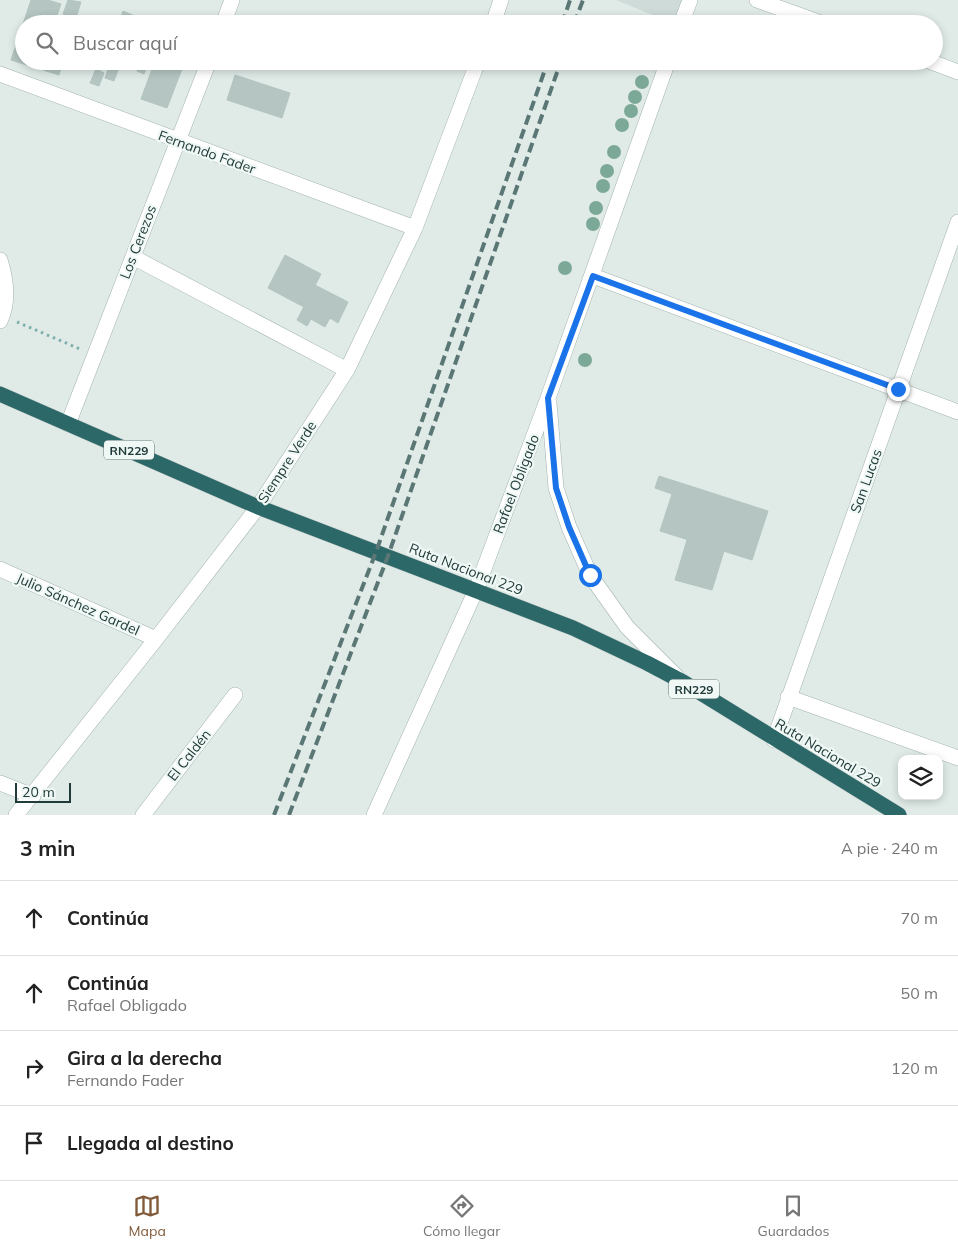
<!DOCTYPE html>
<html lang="es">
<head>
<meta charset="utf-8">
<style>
  :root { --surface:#fff; --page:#f2f2f2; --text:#222; --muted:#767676; --line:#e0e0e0; --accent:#805939 }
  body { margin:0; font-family:Mulish,sans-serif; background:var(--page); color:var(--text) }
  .controls { position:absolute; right:15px; bottom:15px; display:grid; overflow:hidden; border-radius:10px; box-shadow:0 2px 8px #0003 }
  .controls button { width:45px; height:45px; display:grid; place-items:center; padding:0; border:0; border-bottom:1px solid var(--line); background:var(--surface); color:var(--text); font:25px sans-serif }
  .scale { position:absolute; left:15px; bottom:12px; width:56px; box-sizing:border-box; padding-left:5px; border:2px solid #203b3a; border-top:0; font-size:14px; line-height:18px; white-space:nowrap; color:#203b3a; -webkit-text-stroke:4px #f0f8f5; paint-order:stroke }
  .stop { position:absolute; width:15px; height:15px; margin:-11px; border:4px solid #1a73e8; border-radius:50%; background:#fff }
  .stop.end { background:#1a73e8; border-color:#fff; box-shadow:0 1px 5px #0008 }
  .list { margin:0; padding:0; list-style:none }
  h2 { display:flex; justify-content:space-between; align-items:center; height:65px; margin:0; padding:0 20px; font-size:21px }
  h2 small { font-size:16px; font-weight:400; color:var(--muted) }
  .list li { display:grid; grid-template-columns:32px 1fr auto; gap:15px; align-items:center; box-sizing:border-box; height:75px; padding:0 20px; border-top:1px solid var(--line) }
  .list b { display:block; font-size:19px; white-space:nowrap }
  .list p { margin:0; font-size:16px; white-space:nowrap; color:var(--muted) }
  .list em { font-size:16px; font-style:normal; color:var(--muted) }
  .icon { flex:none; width:28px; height:28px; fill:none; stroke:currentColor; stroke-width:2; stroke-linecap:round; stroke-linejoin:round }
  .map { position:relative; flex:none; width:958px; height:815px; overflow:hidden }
  .search { position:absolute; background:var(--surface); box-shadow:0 2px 8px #0003; left:15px; right:15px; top:15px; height:55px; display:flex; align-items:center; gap:12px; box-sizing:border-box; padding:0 18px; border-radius:28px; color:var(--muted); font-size:19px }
  .sheet { height:365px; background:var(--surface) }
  nav { display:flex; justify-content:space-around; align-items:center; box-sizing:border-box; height:70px; border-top:1px solid var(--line); background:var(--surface); font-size:14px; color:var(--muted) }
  nav a { display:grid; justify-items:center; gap:2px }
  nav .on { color:var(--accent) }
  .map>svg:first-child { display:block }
</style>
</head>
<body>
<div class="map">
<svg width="958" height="815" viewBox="0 0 958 815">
  <rect width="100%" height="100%" fill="#e0ebe8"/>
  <path fill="#cedbd8" d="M616,0h74l-15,24z"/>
  <path fill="#b5c6c2" stroke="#b2c5c1" d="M31,0h17l13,4 -7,20h-30v37h4l-1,4 -16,-5z
    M68,0l13,2 -5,16 -13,-4z
    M123,11l19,8 -1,5h-23z
    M46,61h17l-4,14 -16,-5z
    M141,61h8l-5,13 -7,-3z
    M155,61h7l20,8 -15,39 -26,-9z
    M110,64l9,3 -5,14 -9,-3z
    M96,69l8,4 -5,13 -9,-3z
    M235,75l55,18 -8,25 -55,-18z
    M285,255l36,19 -17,33 -36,-19z
    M315,285l33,17 -10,21 -8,-5 -5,9 -14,-8 -4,7 -10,-6z
    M659,476l109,35 -16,49 -92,-29 12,-37 -17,-6z
    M687,540l37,11 -12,39 -37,-10z"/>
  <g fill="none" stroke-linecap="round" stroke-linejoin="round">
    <defs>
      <path id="minor" d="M757,0l67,24
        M223,24l9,-24
        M493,24l8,-24
        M681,24l9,-24
        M929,61l29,11
        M0,74l415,154
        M133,257l214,113
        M0,260c6,19 9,42 0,61
        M593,276l365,136
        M549,403l7,85 13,39 21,48 37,52 49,49
        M68,424l141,-363
        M0,569l156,70
        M788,697l170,61
        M774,740l184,-518
        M0,783l33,13
        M16,815l140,-176 102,-132 89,-137 68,-142 63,-167
        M143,815l92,-120
        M374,815l102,-225 72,-192 120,-337"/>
      <path id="highway" d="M0,394l258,113 315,121 74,35 36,19 216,133"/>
    </defs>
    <use href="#minor" stroke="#a3b3b0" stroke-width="16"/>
    <use href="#highway" stroke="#c1c8c8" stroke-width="16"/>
    <path stroke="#7fafaa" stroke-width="3" stroke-dasharray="2.5 4" stroke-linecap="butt" d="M17,322l63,27"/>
    <use href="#minor" stroke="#fff" stroke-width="15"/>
    <use href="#highway" stroke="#2c6868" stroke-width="15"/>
    <path stroke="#5a7775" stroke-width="4" stroke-dasharray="10 5" stroke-linecap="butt" d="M562,24l8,-24
      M574,24l9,-24
      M274,815l102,-263 172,-491
      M289,815l99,-259 173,-495"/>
  </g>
  <g fill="#7ca997">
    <circle cx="642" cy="82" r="7"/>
    <circle cx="635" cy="97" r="7"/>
    <circle cx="631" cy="111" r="7"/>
    <circle cx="622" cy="125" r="7"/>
    <circle cx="614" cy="152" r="7"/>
    <circle cx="607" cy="171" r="7"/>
    <circle cx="603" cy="186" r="7"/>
    <circle cx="596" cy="208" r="7"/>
    <circle cx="593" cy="224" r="7"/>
    <circle cx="565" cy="268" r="7"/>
    <circle cx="585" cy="360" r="7"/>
  </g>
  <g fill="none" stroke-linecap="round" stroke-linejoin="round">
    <path stroke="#1a73e8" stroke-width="6" d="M590,575l-21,-48 -13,-39 -8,-90 45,-122 305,113"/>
  </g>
  <g text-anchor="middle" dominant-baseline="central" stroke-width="4.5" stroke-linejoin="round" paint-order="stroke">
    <g fill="#f0f8f5" stroke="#5e7472" stroke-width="1">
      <rect x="104" y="440.5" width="50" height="19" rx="4"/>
      <rect x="669" y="679.5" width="50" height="19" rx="4"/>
    </g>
    <g font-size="12" font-weight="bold" fill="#203b3a">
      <text x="129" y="450">RN229</text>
      <text x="694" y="689">RN229</text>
    </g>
    <g font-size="14" fill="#203b3a" stroke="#f0f8f5">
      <text transform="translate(207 152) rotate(20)">Fernando Fader</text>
      <text transform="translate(138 242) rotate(-69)">Los Cerezos</text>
      <text transform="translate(287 462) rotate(-57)">Siempre Verde</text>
      <text transform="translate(866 481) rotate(-70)">San Lucas</text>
      <text transform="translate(516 484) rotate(-69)">Rafael Obligado</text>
      <text transform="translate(466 569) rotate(21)">Ruta Nacional 229</text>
      <text transform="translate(78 604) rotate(24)">Julio Sánchez Gardel</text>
      <text transform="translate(828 753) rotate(31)">Ruta Nacional 229</text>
      <text transform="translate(189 755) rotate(-52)">El Caldén</text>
    </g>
  </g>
</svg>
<div class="controls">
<button><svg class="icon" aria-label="layers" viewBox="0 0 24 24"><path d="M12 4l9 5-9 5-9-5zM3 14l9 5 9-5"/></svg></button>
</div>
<div class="scale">20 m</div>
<div class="stop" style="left:590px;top:575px"></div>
<div class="stop end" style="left:898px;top:389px"></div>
<div class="search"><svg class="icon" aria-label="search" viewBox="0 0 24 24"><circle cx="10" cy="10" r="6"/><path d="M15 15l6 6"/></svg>Buscar aquí</div>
</div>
<section class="sheet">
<h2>3 min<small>A pie · 240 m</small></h2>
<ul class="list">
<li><svg class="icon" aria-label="ahead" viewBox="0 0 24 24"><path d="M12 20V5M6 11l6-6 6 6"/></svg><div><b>Continúa</b></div><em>70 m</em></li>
<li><svg class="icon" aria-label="ahead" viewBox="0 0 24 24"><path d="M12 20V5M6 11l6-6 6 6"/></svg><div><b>Continúa</b><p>Rafael Obligado</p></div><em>50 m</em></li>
<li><svg class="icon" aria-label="right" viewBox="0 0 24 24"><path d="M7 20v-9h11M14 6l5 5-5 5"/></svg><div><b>Gira a la derecha</b><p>Fernando Fader</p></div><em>120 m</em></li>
<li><svg class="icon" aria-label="arrive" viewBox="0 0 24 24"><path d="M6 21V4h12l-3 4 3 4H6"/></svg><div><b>Llegada al destino</b></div></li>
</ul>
</section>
<nav>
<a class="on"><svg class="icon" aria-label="map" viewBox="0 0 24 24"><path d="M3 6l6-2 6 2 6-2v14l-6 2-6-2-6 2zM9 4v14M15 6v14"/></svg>Mapa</a>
<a><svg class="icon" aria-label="directions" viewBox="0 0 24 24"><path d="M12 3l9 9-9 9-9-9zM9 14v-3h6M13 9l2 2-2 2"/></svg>Cómo llegar</a>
<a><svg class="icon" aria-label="saved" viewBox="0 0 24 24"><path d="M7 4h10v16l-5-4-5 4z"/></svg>Guardados</a>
</nav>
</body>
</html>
